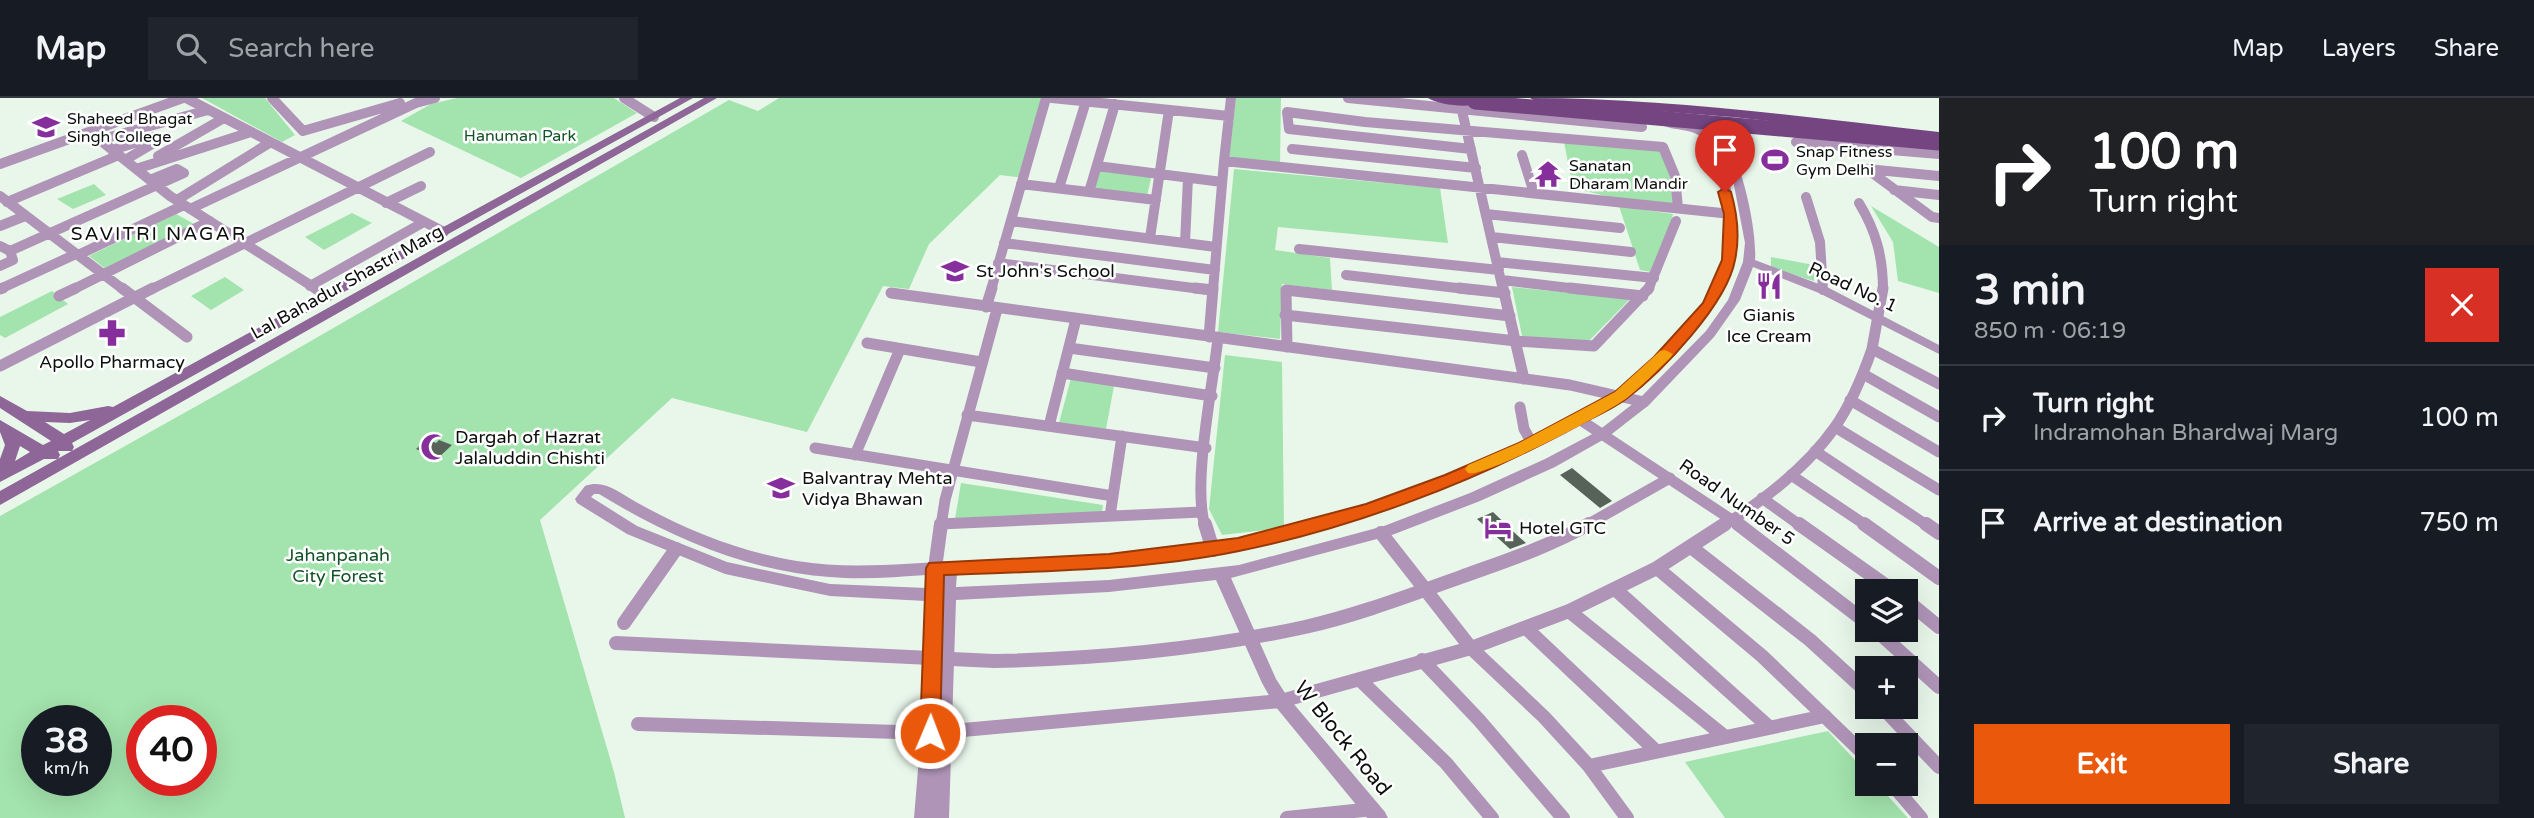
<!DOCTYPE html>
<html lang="en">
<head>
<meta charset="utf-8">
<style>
	body { margin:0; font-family:"Varela Round",sans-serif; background:#20242c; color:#f1f3f6; height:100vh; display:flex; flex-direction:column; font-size:26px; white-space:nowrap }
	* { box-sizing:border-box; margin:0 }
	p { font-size:23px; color:#9ea1a6 }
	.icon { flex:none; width:38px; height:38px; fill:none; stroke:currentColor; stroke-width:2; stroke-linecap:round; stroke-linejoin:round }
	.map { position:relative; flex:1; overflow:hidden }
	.panel { display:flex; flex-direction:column; background:#171b24; width:595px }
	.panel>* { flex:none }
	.top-card { background:#202124; color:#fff; overflow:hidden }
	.controls { position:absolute; left:1855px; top:481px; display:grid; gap:14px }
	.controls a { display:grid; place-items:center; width:63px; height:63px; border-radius:0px; background:#171b24; box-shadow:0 7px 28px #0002; font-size:35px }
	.speed { position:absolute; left:21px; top:607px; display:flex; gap:14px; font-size:35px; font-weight:700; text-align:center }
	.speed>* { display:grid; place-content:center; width:91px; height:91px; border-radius:50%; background:#171b24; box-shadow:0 7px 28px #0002; line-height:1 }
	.speed small { font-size:18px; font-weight:400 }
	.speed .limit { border:10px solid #d22; background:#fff; color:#111 }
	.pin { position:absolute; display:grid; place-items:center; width:60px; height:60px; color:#fff; margin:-72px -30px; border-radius:50% 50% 50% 0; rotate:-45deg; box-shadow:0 0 7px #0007 }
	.pin .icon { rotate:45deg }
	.me { position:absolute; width:77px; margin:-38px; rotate:1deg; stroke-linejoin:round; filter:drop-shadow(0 0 5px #0008) }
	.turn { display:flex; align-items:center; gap:24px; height:147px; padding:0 35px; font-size:32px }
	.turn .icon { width:91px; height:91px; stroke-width:2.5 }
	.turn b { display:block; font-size:49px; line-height:60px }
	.round { display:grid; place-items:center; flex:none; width:74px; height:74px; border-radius:0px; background:#20242c }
	.summary { display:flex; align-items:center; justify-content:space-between; height:119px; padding:0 35px }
	h1 { font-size:42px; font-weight:800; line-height:52px }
	.primary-button { display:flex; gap:14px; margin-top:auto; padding:14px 35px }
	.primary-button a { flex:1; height:80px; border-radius:0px; background:#ea580c; color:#fff; font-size:28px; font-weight:800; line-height:80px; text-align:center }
	.primary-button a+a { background:#20242c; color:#f1f3f6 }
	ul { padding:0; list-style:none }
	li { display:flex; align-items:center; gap:21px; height:105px; padding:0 35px; border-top:2px solid #363941 }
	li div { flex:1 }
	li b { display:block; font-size:26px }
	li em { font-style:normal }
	header { display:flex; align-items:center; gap:42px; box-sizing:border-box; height:98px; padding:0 35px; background:#171b24; border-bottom:2px solid #363941 }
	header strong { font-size:33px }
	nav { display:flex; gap:38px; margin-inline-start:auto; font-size:24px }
	.search { width:490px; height:63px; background:#20242c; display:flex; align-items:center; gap:18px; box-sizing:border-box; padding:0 24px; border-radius:0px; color:#9ea1a6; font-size:26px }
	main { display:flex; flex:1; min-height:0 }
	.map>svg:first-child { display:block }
	.green { fill:#a3e3ad; fill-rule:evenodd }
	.building { fill:#576358 }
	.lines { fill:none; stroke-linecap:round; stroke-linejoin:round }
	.minor-far2 { stroke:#af94b7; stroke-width:10 }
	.minor-far1 { stroke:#af94b7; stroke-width:11 }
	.minor { stroke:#af94b7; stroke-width:14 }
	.tertiary { fill:#af94b7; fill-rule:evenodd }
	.secondary { fill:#8e6698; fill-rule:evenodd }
	.primary { fill:#754582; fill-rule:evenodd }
	.primary-bridge { stroke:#754582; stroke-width:15 }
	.route { fill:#ea580c; stroke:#983908; stroke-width:2 }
	.slow { fill:#f59e0b }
	.labels { text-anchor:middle; stroke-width:5; stroke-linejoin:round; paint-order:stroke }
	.far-poi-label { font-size:16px; fill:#0b100c; stroke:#fff; text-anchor:start }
	.far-park-label { font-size:16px; fill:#135226; stroke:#fff }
	.poi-label { font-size:18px; fill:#0b100c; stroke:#fff; text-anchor:start }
	.street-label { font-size:18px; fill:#0b100c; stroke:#fff }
	.park-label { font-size:18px; fill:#135226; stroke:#fff }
	.neighbourhood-label { font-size:19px; letter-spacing:2px; fill:#0b100c; stroke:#fff }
	.near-street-label { font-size:21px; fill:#0b100c; stroke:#fff }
</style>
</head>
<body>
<header>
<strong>Map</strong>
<div class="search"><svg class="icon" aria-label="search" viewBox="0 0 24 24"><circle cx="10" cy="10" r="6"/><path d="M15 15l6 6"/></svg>Search here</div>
<nav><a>Map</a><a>Layers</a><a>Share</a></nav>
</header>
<main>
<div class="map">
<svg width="1939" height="720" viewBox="0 0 1939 720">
	<rect width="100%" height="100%" fill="#e9f7eb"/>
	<!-- green -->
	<path class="green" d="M202 0H265L295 37 282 44Z
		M457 0H614L637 15 521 80 401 23 431 6Z
		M779 0H1046L1023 80 1000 77 929 146 909 191 883 188 807 334 672 300 540 422 614 674 625 720H0V418L243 282 729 2 758 13ZM37 623H96V682H37ZM142 623H201V682H142Z
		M1236 0H1281L1280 66 1229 60Z
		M1564 44 1660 52 1672 84 1673 106 1614 100 1573 90Z
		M1099 70 1152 76 1147 98 1092 92Z
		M1234 71 1440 90 1448 145 1278 129 1275 152 1330 160 1332 192 1282 186 1280 241 1218 234Z
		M94 86 106 97 73 111 57 101Z
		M1619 108 1673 116 1664 146 1651 174 1640 172Z
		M1871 108 1939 149V195L1898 183 1893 144Z
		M352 115 372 125 324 152 305 139Z
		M176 116 203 131 112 176 89 158Z
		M1771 159 1814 167V183L1771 170Z
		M225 179 244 192 211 212 191 198Z
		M1512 189 1630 201 1587 245 1522 238Z
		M52 193 68 206 5 240 0 237V219Z
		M1225 257 1282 264 1284 430 1222 437 1209 411Z
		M1071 280 1114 288 1106 331 1059 325Z
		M961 385 1103 407 1102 414 955 421Z
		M1828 633 1867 675V686H1877L1908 720H1725L1685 664Z"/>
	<!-- building -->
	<path class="building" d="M427 341 436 345 439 342 452 347 438 360 416 351Z
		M1572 370 1612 403 1600 410 1560 377Z
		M1493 414 1518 438 1526 445 1510 451 1477 421Z"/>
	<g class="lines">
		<!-- minor-far2 -->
		<path class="minor-far2" d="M186 0 444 134
			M272 0 303 33 400 5
			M624 0 654 19
			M1052 0 1229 18
			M1231 0 1224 63 1731 116
			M1348 0 1642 29
			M1462 13 1503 192
			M90 34 170 98 318 192
			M99 42 208 12
			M1796 44 1939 56
			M1292 51 1476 70
			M1471 51 1289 31 1287 14 1365 24 1663 49 1675 78 1678 110
			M112 52 154 39 159 42 125 62
			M1522 57 1534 95
			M158 58 224 20
			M0 66 183 0
			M1097 68 1222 84
			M136 71 251 34
			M1939 78 1867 71 1932 119 1939 120
			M1021 86 1156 102
			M1059 90 1087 0
			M1894 92 1939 97
			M1089 94 1115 6
			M0 98 124 192
			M1806 99 1820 144 1823 192
			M177 102 271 44
			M7 104 119 57
			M386 105 421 88
			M1859 105C1876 133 1883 159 1883 192
			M190 111 416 5 435 0
			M1486 116 1620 130
			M1011 123 1216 149
			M0 128 25 118
			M1492 139 1631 154
			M1150 140 1169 12
			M1004 145 1215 172
			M1185 145 1188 80
			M0 148 10 153 13 162 0 168
			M1299 151 1499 172
			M10 153 184 75 177 71 150 82
			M78 157 184 107
			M1497 164 1654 180
			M998 165 1209 192
			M1346 177 1474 192
			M1502 182 1586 192
			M310 188 424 124
			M0 191 76 156
			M72 192 210 123
			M150 192 430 54
			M991 192 1046 0
			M1213 192 1224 63
			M1648 192 1676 123"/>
		<!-- minor-far1 -->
		<path class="minor-far1" d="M122 190 187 239
			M315 190 328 198
			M1195 190 1213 192
			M1459 190 1505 195
			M1503 190 1524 281
			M1570 190 1643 198
			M1883 190 1872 251 1939 286
			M0 191 3 190
			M891 195 1570 287 1644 304
			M59 198 76 190
			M986 209 992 190
			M1285 217 1516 243 1594 248 1649 190
			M1209 239 1213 190
			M867 245 981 264
			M1287 249 1286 192 1510 218
			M1069 250 1215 270
			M0 268 153 190
			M1062 275 1212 298
			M1863 276 1939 319
			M1850 302 1939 354
			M1520 309 1524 331 1532 345
			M967 317 1206 350
			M1579 321 1741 428
			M1049 328 1076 221
			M1835 329 1939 392
			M815 350 1113 398
			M1815 353 1928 428
			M855 357 900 251
			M1791 377 1867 428
			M1762 400 1801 428
			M1110 418 1122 338
			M940 426 1201 414
			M941 428 945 402 997 211
			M1205 428C1192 386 1213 287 1218 240
			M1585 428 1670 380
			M1723 428C1764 402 1807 369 1835 329 1851 306 1863 277 1872 251"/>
		<!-- minor -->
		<path class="minor" d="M1205 426 1213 452
			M1738 426 1867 525
			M1799 426 1895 494
			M1864 426 1939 480
			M1926 426 1939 435
			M1381 435 1471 550 1544 619 1589 668 1627 720
			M1691 449 1810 542 1867 594
			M935 470 941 426
			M1657 470 1762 558 1867 659
			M1615 491 1769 629
			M1906 502 1939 529
			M1569 513 1724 638
			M624 525 676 451
			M1526 530 1655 652
			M1876 532 1939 589
			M616 545 994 563C1097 561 1204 551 1305 529 1358 517 1410 497 1461 479 1505 463 1548 449 1589 426
			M1422 562 1479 622 1563 720
			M1360 582 1446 665 1492 720
			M1882 609 1939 669
			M638 626 930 635 1281 603 1471 550 1569 513 1657 470 1725 426
			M1589 668 1825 618
			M1892 686 1921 720
			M1287 720 1373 711"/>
		<!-- tertiary -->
		<path class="tertiary" d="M1705 18C1737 30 1758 131 1755 162L1827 189 1939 247V256L1819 195 1753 169 1740 202 1714 239 1649 307 1608 339 1555 369 1480 403 1392 437 1231 480 1276 581 1287 598 1385 714 1388 720H1367L1275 608 1262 585 1216 482 1109 494 956 502 949 720H914L921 635 926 503 830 498 725 476 627 436 577 405 575 401 585 388C605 381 619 395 636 404 686 432 740 454 797 463 851 472 905 465 960 463 1046 460 1132 460 1216 445 1303 430 1387 401 1468 367 1544 336 1617 304 1674 242 1691 223 1708 202 1717 178 1732 140 1724 96 1711 59 1709 53 1706 45 1702 40 1692 30 1673 33 1662 27L1667 24C1678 26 1693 27 1703 32 1723 42 1731 88 1734 109 1742 156 1726 194 1697 231 1636 310 1544 349 1454 385 1377 416 1297 443 1216 457 1130 472 1043 472 957 475L956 489 1109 482 1239 467 1384 428 1470 395 1545 361 1598 333 1639 301 1706 233 1728 202 1743 164 1745 145 1733 82 1710 29 1700 21ZM594 396H599C669 439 747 473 830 479 862 482 895 479 927 477V490L830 486 727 464 637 428 591 399Z"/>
		<!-- secondary -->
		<path class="secondary" d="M680 0H693L72 345 74 349 72 353H58L60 357 58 361H44L0 384V361L5 347 0 334V322L43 347 51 343 0 310V298L27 313 70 315 108 308 113 309ZM90 322 64 336 45 324 70 325ZM20 348 30 354 15 363Z
			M704 0H717L0 407V393Z"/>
		<!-- primary -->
		<path class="primary" d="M1428 0H1475L1482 4C1472 11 1438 7 1428 0Z
			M1530 0C1667 0 1803 19 1939 34V42L1733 19 1537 4Z"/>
		<!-- primary-bridge -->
		<path class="primary-bridge" d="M1475 4 1939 45"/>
	</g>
	<!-- route -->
	<path class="route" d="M1725 90 1731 94C1737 115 1740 139 1735 162 1727 206 1662 274 1626 301 1608 314 1585 323 1565 334 1467 387 1348 431 1239 453 1142 473 1042 473 944 477L940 635 937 641 930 643 923 641 920 635 926 470 929 465 1109 456 1238 440 1366 406 1445 377 1519 345 1615 294 1654 259 1703 205 1722 162 1724 116 1718 94Z"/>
	<!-- slow -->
	<path class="slow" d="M1665 252 1673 256 1670 260C1656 273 1642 288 1627 300 1609 314 1484 380 1468 375L1465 371 1468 367 1519 345 1615 294 1660 253Z"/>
	<!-- icons -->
	<defs>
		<symbol id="university-bare" viewBox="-9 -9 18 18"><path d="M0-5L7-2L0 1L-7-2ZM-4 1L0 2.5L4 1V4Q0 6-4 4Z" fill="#862e9b" stroke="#fff" stroke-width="2.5" paint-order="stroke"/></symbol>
		<symbol id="stadium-bare" viewBox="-9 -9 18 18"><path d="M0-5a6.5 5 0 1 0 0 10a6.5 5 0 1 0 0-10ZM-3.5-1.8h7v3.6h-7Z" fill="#862e9b" stroke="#fff" stroke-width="2.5" paint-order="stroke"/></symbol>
		<symbol id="temple-bare" viewBox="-9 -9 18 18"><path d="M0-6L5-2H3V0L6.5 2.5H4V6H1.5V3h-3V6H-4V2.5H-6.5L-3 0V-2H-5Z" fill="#862e9b" stroke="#fff" stroke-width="2.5" paint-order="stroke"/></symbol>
		<symbol id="school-bare" viewBox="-9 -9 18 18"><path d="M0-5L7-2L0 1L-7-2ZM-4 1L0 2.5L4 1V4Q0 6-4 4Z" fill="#862e9b" stroke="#fff" stroke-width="2.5" paint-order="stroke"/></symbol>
		<symbol id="restaurant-bare" viewBox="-9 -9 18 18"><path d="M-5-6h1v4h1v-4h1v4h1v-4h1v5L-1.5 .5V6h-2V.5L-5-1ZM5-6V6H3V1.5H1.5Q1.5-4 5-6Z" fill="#862e9b" stroke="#fff" stroke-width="2.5" paint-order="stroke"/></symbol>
		<symbol id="pharmacy-bare" viewBox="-9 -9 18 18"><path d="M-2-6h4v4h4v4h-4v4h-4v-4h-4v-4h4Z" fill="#862e9b" stroke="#fff" stroke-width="2.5" paint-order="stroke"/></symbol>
		<symbol id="mosque-bare" viewBox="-9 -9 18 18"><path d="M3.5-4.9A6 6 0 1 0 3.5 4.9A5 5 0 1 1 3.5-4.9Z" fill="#862e9b" stroke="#fff" stroke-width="2.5" paint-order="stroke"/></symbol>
		<symbol id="hotel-bare" viewBox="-9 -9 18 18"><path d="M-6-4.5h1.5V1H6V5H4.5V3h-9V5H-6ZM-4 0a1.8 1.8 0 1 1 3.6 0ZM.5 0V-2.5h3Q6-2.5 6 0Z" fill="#862e9b" stroke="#fff" stroke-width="2.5" paint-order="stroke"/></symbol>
	</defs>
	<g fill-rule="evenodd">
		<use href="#university-bare" x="27" y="10" width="38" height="38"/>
		<use href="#stadium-bare" x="1756" y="43" width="38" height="38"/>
		<use href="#temple-bare" x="1529" y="57" width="38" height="38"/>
		<use href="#school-bare" x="936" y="154" width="38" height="38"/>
		<use href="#restaurant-bare" x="1750" y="169" width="38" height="38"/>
		<use href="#pharmacy-bare" x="93" y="216" width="38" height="38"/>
		<use href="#mosque-bare" x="415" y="330" width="38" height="38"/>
		<use href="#school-bare" x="762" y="371" width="38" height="38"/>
		<use href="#hotel-bare" x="1479" y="411" width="38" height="38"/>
	</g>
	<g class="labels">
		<!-- far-poi labels -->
		<g class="far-poi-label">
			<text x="67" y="26">Shaheed Bhagat<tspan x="67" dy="18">Singh College</tspan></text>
			<text x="1796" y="59">Snap Fitness<tspan x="1796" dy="18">Gym Delhi</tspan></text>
			<text x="1569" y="73">Sanatan<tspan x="1569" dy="18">Dharam Mandir</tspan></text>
		</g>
		<!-- far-park labels -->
		<g class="far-park-label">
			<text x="520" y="43">Hanuman Park</text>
		</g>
		<!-- poi labels -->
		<g class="poi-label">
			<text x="976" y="179">St John's School</text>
			<text x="1769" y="223" text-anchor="middle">Gianis<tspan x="1769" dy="21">Ice Cream</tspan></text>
			<text x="112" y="270" text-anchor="middle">Apollo Pharmacy</text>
			<text x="455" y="345">Dargah of Hazrat<tspan x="455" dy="21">Jalaluddin Chishti</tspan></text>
			<text x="802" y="386">Balvantray Mehta<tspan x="802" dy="21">Vidya Bhawan</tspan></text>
			<text x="1519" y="436">Hotel GTC</text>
		</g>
		<!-- street labels -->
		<g class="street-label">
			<text transform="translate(347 184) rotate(-29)" y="6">Lal Bahadur Shastri Marg</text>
			<text transform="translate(1853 189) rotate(25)" y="6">Road No. 1</text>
			<text transform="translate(1737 404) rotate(35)" y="6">Road Number 5</text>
		</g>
		<!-- park labels -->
		<g class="park-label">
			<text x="338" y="463">Jahanpanah<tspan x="338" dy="21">City Forest</tspan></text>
		</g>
		<!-- neighbourhood labels -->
		<g class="neighbourhood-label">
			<text x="159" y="142">SAVITRI NAGAR</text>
		</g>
		<!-- near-street labels -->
		<g class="near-street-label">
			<text transform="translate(1343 640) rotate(51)" y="7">W Block Road</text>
		</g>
	</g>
</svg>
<div class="controls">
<a><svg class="icon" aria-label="layers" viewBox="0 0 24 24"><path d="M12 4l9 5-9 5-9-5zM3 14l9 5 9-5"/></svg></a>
<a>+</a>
<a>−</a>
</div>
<div class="speed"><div>38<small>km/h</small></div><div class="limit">40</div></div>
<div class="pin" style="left:1725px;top:94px;background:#d93025"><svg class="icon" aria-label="arrive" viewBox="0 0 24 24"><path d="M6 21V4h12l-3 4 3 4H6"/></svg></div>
<svg class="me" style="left:930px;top:635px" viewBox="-20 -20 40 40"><circle r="17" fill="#ea580c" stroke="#fff" stroke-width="3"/><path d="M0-11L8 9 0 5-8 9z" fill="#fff"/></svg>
</div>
<section class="panel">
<div class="top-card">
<div class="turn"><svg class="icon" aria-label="right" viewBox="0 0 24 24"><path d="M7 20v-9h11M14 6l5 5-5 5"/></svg><div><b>100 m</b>Turn right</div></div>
</div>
<div class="summary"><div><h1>3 min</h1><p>850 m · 06:19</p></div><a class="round" style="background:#d93025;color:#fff"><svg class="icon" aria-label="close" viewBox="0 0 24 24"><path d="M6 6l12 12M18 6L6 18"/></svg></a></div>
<ul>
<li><svg class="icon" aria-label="right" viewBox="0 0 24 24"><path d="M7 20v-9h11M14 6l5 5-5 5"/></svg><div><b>Turn right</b><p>Indramohan Bhardwaj Marg</p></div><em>100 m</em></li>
<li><svg class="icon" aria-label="arrive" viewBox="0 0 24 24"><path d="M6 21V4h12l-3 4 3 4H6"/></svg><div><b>Arrive at destination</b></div><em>750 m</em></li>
</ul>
<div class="primary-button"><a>Exit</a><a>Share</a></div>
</section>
</main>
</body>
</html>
